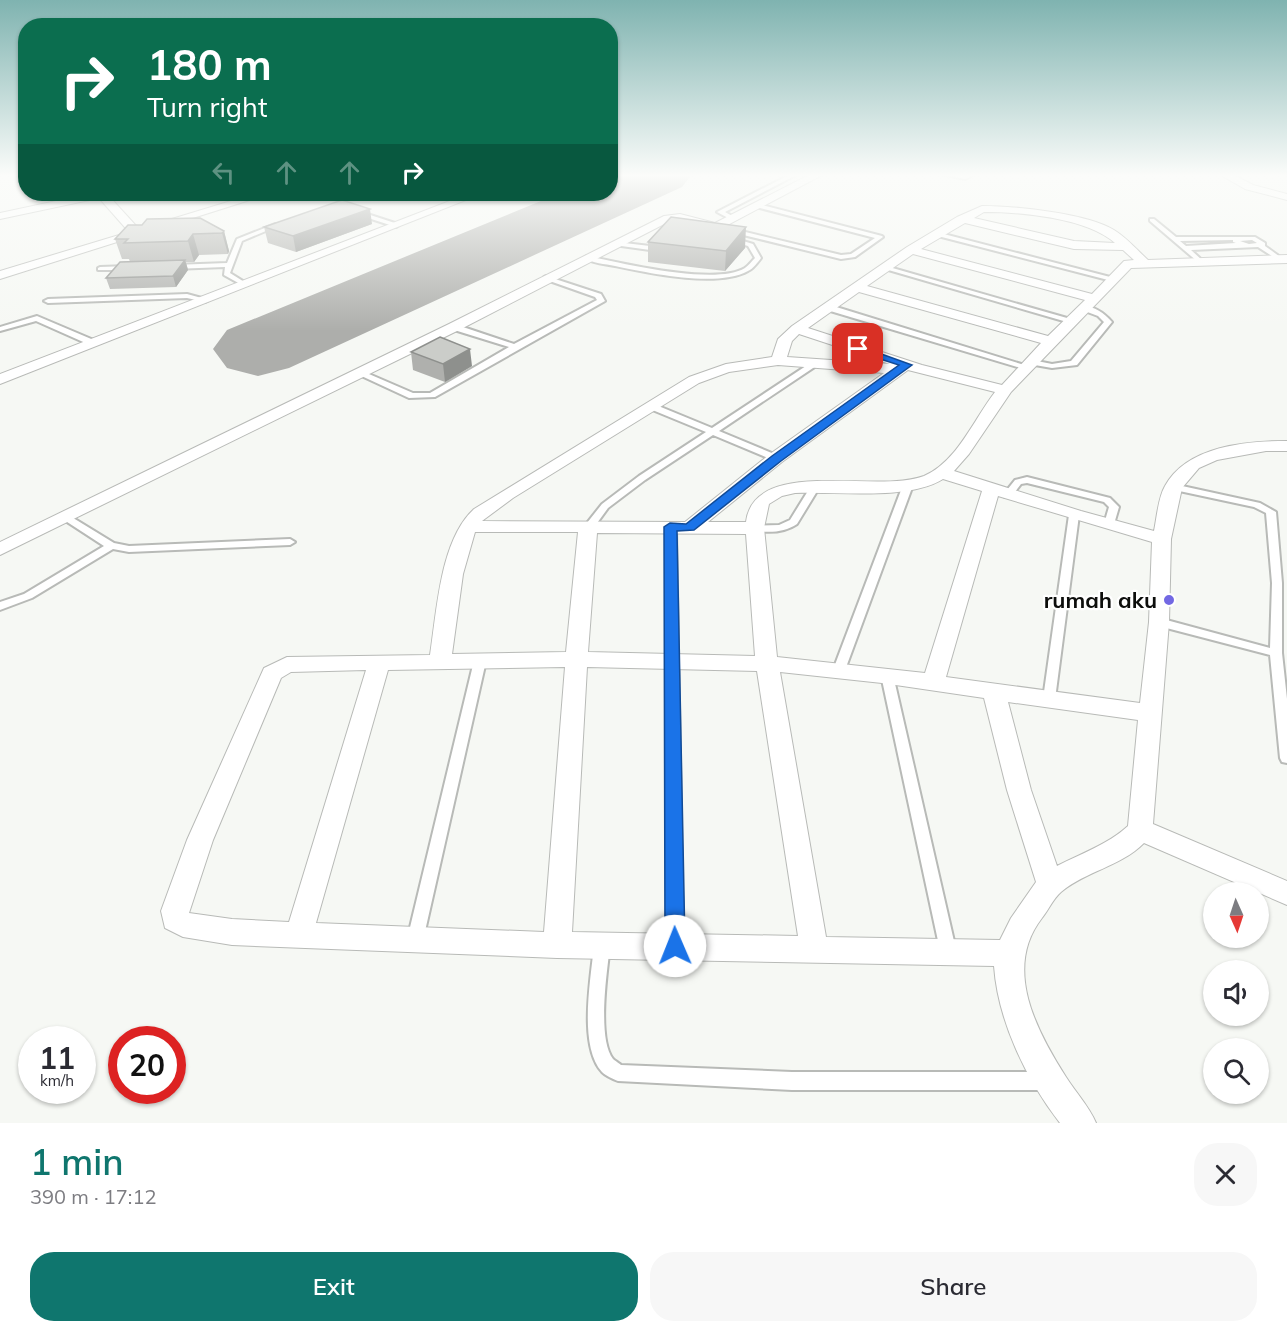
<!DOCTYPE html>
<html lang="en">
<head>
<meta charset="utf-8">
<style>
	body { margin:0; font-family:Mulish,sans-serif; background:#f7f7f7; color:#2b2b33; height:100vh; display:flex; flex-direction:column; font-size:22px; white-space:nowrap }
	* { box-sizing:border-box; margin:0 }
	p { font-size:20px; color:#7c7c81 }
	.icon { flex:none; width:33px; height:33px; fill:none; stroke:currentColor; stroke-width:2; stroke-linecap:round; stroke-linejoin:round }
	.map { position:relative; height:1123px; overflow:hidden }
	.panel { display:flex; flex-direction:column; background:#fff; flex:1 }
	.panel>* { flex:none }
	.banner { position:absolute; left:18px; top:18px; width:600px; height:183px; border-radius:24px; box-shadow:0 2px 4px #0004; background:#0b6e4f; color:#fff; overflow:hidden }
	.needle { width:39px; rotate:177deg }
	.fabs { position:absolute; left:1203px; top:882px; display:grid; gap:12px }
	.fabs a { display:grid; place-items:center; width:66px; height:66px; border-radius:50%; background:#fff; box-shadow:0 2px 4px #0004; font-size:30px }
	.speed { position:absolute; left:18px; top:1026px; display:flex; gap:12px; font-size:30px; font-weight:700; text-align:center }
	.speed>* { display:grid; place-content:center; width:78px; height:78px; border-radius:50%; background:#fff; box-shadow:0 2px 4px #0004; line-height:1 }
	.speed small { font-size:15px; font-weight:400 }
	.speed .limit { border:9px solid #d22; background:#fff; color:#111 }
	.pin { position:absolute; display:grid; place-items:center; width:51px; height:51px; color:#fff; margin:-26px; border-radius:12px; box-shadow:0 3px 9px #0006 }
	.me { position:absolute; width:66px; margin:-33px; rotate:359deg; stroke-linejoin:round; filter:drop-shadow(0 0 4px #0008) }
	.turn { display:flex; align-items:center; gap:21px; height:126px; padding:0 30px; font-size:27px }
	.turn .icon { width:78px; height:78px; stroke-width:2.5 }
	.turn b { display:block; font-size:42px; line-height:51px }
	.lanes { display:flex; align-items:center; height:57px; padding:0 30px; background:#0003; justify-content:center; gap:30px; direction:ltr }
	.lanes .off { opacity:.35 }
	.round { display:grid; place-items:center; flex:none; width:63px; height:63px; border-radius:24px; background:#f7f7f7 }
	.head { display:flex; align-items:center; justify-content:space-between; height:102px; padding:0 30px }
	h1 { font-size:36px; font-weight:600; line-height:45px; color:#0f766e }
	.button { display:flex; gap:12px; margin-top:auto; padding:12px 30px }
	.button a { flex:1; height:69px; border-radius:24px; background:#0f766e; color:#fff; font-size:24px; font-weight:600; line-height:69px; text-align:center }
	.button a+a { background:#f7f7f7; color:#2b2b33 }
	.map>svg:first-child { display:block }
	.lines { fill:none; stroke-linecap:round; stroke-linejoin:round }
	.runway { fill:#adaeab; fill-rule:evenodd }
	.lane-casing { stroke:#b8bab7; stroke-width:4 }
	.street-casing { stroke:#b8bab7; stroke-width:2 }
	.lane { fill:#fff; fill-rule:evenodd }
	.street { fill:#fff; fill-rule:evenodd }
	.wall { fill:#afb0ad }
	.shaded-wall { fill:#8e908d }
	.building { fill:#cbcdc9; stroke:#8e908d; stroke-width:1.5 }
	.route { fill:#1a73e8; stroke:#114b97; stroke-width:1.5 }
	.poi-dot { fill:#7268e3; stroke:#fff; stroke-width:2 }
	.labels { text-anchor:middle; stroke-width:4.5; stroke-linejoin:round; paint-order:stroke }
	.poi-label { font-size:22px; font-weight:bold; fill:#0d0e0c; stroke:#fff; text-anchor:end }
</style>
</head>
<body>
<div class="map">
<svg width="1287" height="1123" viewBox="0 0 1287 1123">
	<rect width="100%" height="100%" fill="#f6f8f4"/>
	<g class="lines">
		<!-- runway -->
		<path class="runway" d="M610 174H692L682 187 289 368 258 376 227 368 213 349 227 330 558 194H610Z"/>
		<defs>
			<path id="lane" d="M791 174H798L725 212 734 217V219H730L717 212Z
				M941 174H975L965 179Z
				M758 204 882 236 883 237 855 257 841 259 731 232V230L733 229 841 255 851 254 875 238 756 207V205Z
				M358 211 398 224 399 225 396 227 356 214 355 213Z
				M1150 219H1154L1176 237H1255L1265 243V246L1283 259 1278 260 1258 247 1191 250 1203 261 1198 262 1150 221ZM1233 240V242L1236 243 1186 246 1180 241ZM1252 240 1257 243 1249 244 1240 241Z
				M275 224 280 225 242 241 230 273 246 283V285H242L224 275 225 267 173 269 170 267 173 265 227 263 237 239Z
				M936 232 1114 278 1115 279 1112 281 934 235V233Z
				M733 238 753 244 761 258C758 262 753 269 748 271 717 288 649 273 615 266 605 264 592 263 584 258L587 256C621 263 716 286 745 268 748 266 752 261 755 258L748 246 731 241V239Z
				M616 242 650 246 653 248 650 250 614 245V243Z
				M100 267 128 266 131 268 128 270H98V268Z
				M885 267H889L1074 320 1067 322 885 269Z
				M546 276 601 294 605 301 435 397 409 398 355 373 356 371H362L413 393H430L509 347 451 329V325H457L514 344 597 300 595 297 544 279V277Z
				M187 294 209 300 205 302 187 298 48 303 44 301 48 299Z
				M827 306H833L1031 367 1027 369H1024L827 310Z
				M1082 306C1095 306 1104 313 1112 322L1077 365 1052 368 1029 364V360H1032L1052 364 1071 361 1104 322 1098 316 1082 310Z
				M37 316 96 341 97 343 93 345H90L36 321 0 331V327Z
				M812 362H818L819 364 719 431 779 456 781 458 779 460H773L713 435 645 480 608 508 592 530H584L583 528 602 504 639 476 706 432 650 409V405H656L712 428Z
				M1027 477 1110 498 1119 507 1114 524 1109 527 1104 524 1109 507 1104 502 1027 483 1021 484 1011 497H1005L1003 495 1015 480Z
				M908 482 913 485 845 670 843 673H835L833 670 903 485Z
				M1173 484 1260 503 1276 512 1282 583V653L1287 699V763L1282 762 1280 758 1270 655 1155 625 1153 622 1159 618 1270 648 1272 583 1266 513 1254 507 1170 489 1168 487Z
				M814 485 819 488 797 524C784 533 767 533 751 530L750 528 751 526 779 525 790 520 811 486Z
				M1074 512 1079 515 1055 699 1053 702H1045L1043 699 1069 515Z
				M65 513 114 543 129 546 290 539 295 542 290 545 129 552 113 549 32 598 0 610V602L24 594 104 546 61 518 60 516 61 514Z
				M671 524 676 527 683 946 680 951 675 953 670 951 667 946 666 527Z
				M480 657 484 658 486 661 423 940 420 945 415 947 410 945 407 940 474 661 476 658Z
				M887 671 891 672 893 675 956 950 953 955 948 957 943 955 940 950 881 675 883 672Z
				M602 939 607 941 610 946C607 971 597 1039 613 1059 614 1060 620 1064 621 1065L792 1072H1044L1050 1075 1053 1081 1050 1087 1044 1090H792L618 1081C613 1079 606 1076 602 1072 578 1046 591 978 594 946L597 941Z"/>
			<path id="street" d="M811 174H824L720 229 680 220 670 221 459 330 0 555V542L449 324 664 216 680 214 715 223Z
				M1219 174H1232L1253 185 1287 194V200L1245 189Z
				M89 194H107L139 229 254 194H269L0 279V271L129 232 99 198 0 219V213Z
				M468 194H481L0 384V374Z
				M982 206C1014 206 1087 213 1114 230 1127 238 1136 249 1148 260L1287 255V263L1131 268 1011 392 969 454 954 471 1081 511 1154 531C1157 517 1158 498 1165 486 1187 446 1246 441 1287 441V451H1266L1217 460 1199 468 1182 488 1171 539 1169 622 1153 824 1287 881V905L1144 843C1120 867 1086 871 1061 892 1053 899 1049 909 1042 918 1003 968 1036 1030 1066 1077 1076 1093 1089 1106 1096 1123H1060C1026 1079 998 1021 994 966L557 958 232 945 183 937 165 928 161 911 187 840 264 668 287 657 430 655C437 611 440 540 474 509L689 377 726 364 772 357 778 339 792 326 907 247 957 217ZM984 212C1021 212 1087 218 1115 243L1074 241 974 218ZM965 223 1074 249 1123 250 1134 260 1124 261 1092 294 921 249ZM913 254 1085 300 1048 336 867 286ZM859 292 1041 343 1002 385 922 365 808 328ZM799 334 890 364 787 357 792 341ZM778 365 884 373 770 454 685 522 482 521 513 498 699 383 729 372ZM908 370 995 392C974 419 957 462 924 476 877 494 754 456 746 522H708L782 462ZM943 479 982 491 925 673 777 657 764 528 769 504 782 496 795 493C837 491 908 501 943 479ZM998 496 1152 542 1149 622 1140 703 946 677ZM475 532H578L566 652 452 654 463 574ZM597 533 746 534 755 656 588 652ZM565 667 544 932 316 923 388 670ZM587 667 757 671 798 936 572 932ZM366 670 289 922 232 919 189 913 213 840 281 678 291 672ZM780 672 882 683 984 698 1007 790 1036 882 1011 918 1000 940 826 937ZM1008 702 1138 720 1128 826C1107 845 1082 853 1057 866L1031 790Z"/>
		</defs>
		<!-- lane casing -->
		<use href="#lane" class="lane-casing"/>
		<!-- street casing -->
		<use href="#street" class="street-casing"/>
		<!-- lane -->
		<use href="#lane" class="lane"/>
		<!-- street -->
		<use href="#street" class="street"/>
	</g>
	<!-- wall -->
	<path class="wall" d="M372 224 296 252 268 243 264 227Z
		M224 231 229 251 228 254 199 255 194 262H186L188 270 176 287 110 289 106 278 130 262 129 259H122L115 239Z
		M648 242 745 248 725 271 648 262Z
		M411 352 472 366 445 382 413 370Z"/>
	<!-- shaded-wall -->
	<path class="shaded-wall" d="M370 209 372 224 296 252 293 236Z
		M746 227 745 248 725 271 726 251Z
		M224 231 229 251 228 254 222 233Z
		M193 234 199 255 194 262 188 241Z
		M185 260 188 270 176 287 173 276Z
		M470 349 472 366 445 382 443 364Z"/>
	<!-- building -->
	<path class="building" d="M342 200 370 209 293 236 264 227Z
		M671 217 746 227 726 251 648 242Z
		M200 218 224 231 222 233 193 234 188 241 124 243 128 239H115L128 225H142L147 219Z
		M185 260 173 276 106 278 120 262Z
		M440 337 470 349 443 364 411 352Z"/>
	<!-- sky -->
	<linearGradient id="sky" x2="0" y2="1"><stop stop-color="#7fb3b0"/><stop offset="0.53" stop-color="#fbfcfa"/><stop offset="1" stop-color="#fbfcfa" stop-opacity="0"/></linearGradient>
	<rect width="1287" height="331" fill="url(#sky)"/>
	<!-- route -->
	<path class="route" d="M855 347H862L912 365 781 461 694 530 677 531 685 946 682 953 675 956 668 953 665 946 664 527 670 523 686 524 772 456 899 365 855 351Z"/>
	<!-- markers -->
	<circle class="poi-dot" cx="1169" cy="600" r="6"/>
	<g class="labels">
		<!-- poi labels -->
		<g class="poi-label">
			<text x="1157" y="608">rumah aku</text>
		</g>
	</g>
</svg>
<div class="fabs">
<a><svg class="needle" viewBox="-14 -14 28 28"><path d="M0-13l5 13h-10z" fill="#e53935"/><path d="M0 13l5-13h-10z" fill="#7c7c81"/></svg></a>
<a><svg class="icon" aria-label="sound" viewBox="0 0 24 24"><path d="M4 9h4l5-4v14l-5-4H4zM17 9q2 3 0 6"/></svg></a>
<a><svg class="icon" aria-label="search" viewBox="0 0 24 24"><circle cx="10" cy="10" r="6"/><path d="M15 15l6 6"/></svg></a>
</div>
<div class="speed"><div>11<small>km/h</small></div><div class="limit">20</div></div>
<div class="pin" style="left:858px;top:349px;background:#d93025"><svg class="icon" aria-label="arrive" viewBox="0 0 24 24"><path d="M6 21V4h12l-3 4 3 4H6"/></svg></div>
<svg class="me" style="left:675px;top:946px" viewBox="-20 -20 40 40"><circle r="19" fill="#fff"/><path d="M0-13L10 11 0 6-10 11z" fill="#1a73e8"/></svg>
<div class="banner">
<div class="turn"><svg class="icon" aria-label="right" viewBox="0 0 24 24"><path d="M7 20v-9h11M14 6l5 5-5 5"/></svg><div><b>180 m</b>Turn right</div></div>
<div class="lanes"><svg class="icon off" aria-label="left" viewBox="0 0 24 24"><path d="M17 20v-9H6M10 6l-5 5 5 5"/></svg><svg class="icon off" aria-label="ahead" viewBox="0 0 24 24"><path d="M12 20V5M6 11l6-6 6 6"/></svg><svg class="icon off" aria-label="ahead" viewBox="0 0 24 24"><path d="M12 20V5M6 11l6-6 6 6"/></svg><svg class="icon" aria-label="right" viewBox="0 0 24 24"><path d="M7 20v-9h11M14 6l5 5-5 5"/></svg></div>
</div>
</div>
<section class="panel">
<div class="head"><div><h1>1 min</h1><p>390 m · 17:12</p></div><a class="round"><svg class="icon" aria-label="close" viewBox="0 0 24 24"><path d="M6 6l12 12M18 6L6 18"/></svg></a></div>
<div class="button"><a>Exit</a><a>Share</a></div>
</section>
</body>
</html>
